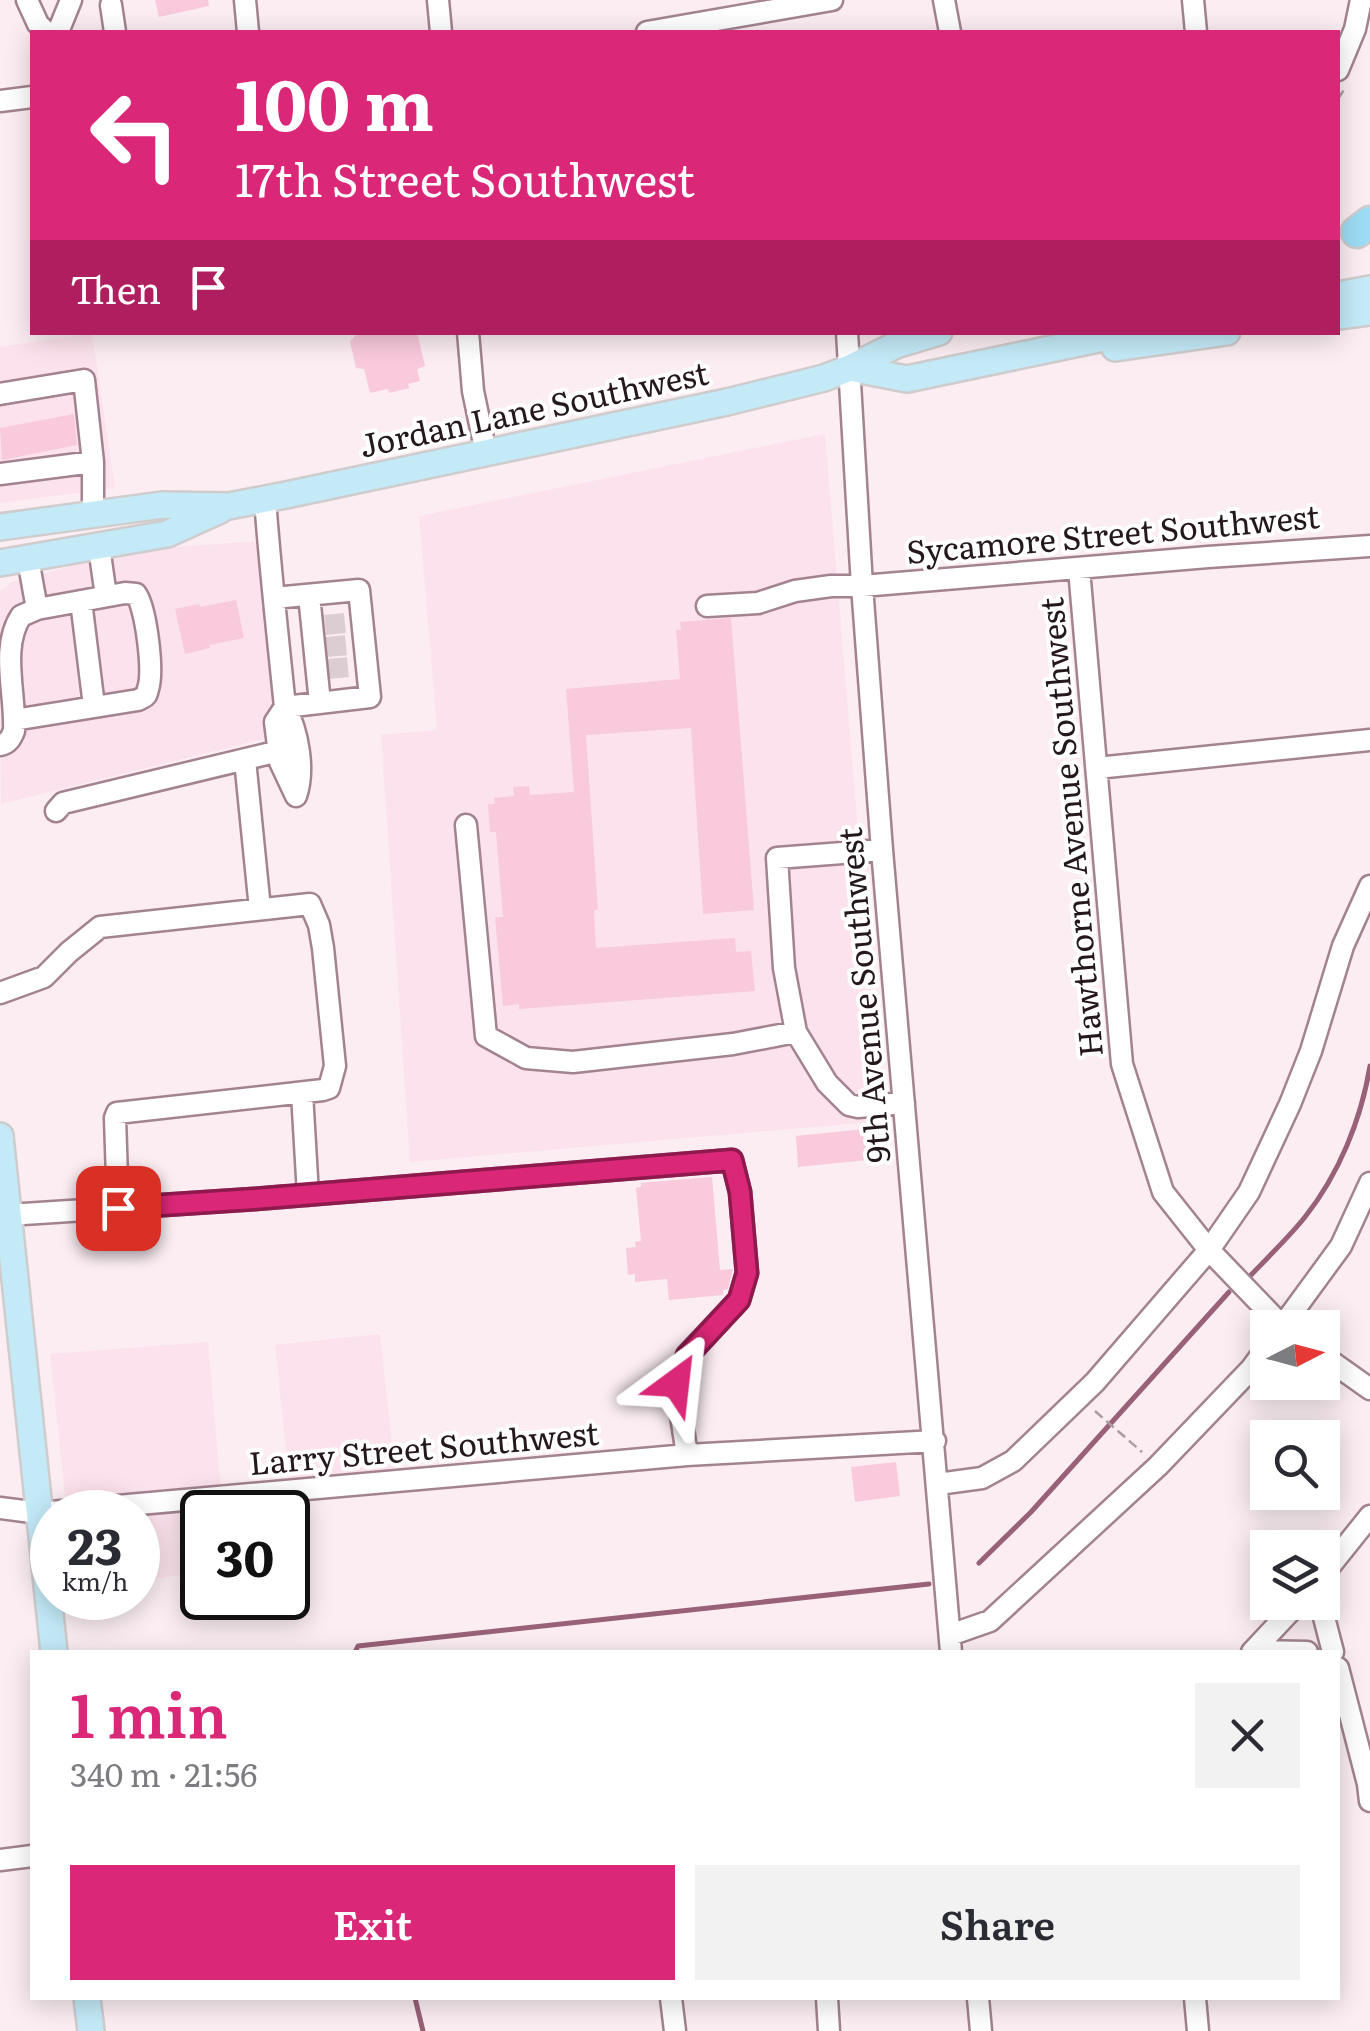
<!DOCTYPE html>
<html lang="en">
<head>
<meta charset="utf-8">
<style>
	body { margin:0; font-family:Literata,serif; background:#f2f2f3; color:#2b2b33; height:100vh; display:flex; flex-direction:column; font-size:38px; white-space:nowrap }
	* { box-sizing:border-box; margin:0 }
	p { font-size:32px; color:#7c7c81 }
	.icon { flex:none; width:55px; height:55px; fill:none; stroke:currentColor; stroke-width:2; stroke-linecap:round; stroke-linejoin:round }
	.map { position:relative; flex:1; overflow:hidden }
	.drawer { position:absolute; left:30px; top:1650px; width:1310px; height:350px; display:flex; flex-direction:column; background:#fff; border-radius:0px; box-shadow:0 5px 25px #0003 }
	.drawer>* { flex:none }
	.top-card { position:absolute; left:30px; top:30px; width:1310px; height:305px; border-radius:0px; box-shadow:0 5px 25px #0003; background:#db2777; color:#fff; overflow:hidden }
	.needle { width:65px; rotate:84deg }
	.tools { position:absolute; left:1250px; top:1310px; display:grid; gap:20px }
	.tools a { display:grid; place-items:center; width:90px; height:90px; border-radius:0px; background:#fff; box-shadow:0 5px 25px #0003; font-size:50px }
	.speed { position:absolute; left:30px; top:1490px; display:flex; gap:20px; font-size:50px; font-weight:700; text-align:center }
	.speed>* { display:grid; place-content:center; width:130px; height:130px; border-radius:50%; background:#fff; box-shadow:0 5px 25px #0003; line-height:1 }
	.speed small { font-size:25px; font-weight:400 }
	.speed .limit { border:5px solid #111; border-radius:15px; background:#fff; color:#111 }
	.pin { position:absolute; display:grid; place-items:center; width:85px; height:85px; color:#fff; margin:-42px; border-radius:20px; box-shadow:0 5px 15px #0006 }
	.me { position:absolute; width:110px; margin:-55px; rotate:30deg; stroke-linejoin:round; filter:drop-shadow(0 0 8px #0008) }
	.turn { display:flex; align-items:center; gap:35px; height:210px; padding:0 40px; font-size:45px }
	.turn .icon { width:130px; height:130px; stroke-width:2.5 }
	.turn b { display:block; font-size:70px; line-height:85px }
	.then { display:flex; align-items:center; height:95px; padding:0 40px; background:#0003; gap:20px; font-size:38px }
	.round { display:grid; place-items:center; flex:none; width:105px; height:105px; border-radius:0px; background:#f2f2f3 }
	.head { display:flex; align-items:center; justify-content:space-between; height:170px; padding:0 40px }
	h1 { font-size:60px; font-weight:600; line-height:75px; color:#db2777 }
	.action { display:flex; gap:20px; margin-top:auto; padding:20px 40px }
	.action a { flex:1; height:115px; border-radius:0px; background:#db2777; color:#fff; font-size:40px; font-weight:600; line-height:115px; text-align:center }
	.action a+a { background:#f2f2f3; color:#2b2b33 }
	.map>svg:first-child { display:block }
	.built { fill:#fce2ec }
	.lines { fill:none; stroke-linecap:round; stroke-linejoin:round }
	.stream { stroke:#986178; stroke-width:5 }
	.building { fill:#f9c9dc }
	.minor-tunnel { stroke:#dbcdd2; stroke-width:20; stroke-dasharray:20 10; stroke-linecap:butt }
	.minor-casing { stroke:#a2838f; stroke-width:25 }
	.major-casing { stroke:#cfcccd; stroke-width:30 }
	.highway-casing { stroke:#cfcccd; stroke-width:35 }
	.path { stroke:#aa9da2; stroke-width:2.5; stroke-dasharray:10 5; stroke-linecap:butt }
	.minor { stroke:#fff; stroke-width:20 }
	.major { stroke:#c4eaf8; stroke-width:25 }
	.highway { stroke:#9ddcf4; stroke-width:30 }
	.route-casing { stroke:#8e194d; stroke-width:25 }
	.route { stroke:#db2777; stroke-width:18 }
	.labels { text-anchor:middle; stroke-width:8; stroke-linejoin:round; paint-order:stroke }
	.street-label { font-size:32px; fill:#24181d; stroke:#fff }
</style>
</head>
<body>
<div class="map">
<svg width="1370" height="2031" viewBox="0 0 1370 2031">
	<rect width="100%" height="100%" fill="#fbedf2"/>
	<!-- built -->
	<path class="built" d="M92 333 115 488 0 503V347Z
		M825 434 882 1121 410 1162 381 735 437 730 419 516Z
		M275 540 299 730 1 804 0 592 11 582 134 550Z
		M380 1334 395 1471 289 1480 275 1345Z
		M208 1342 221 1490 65 1497 50 1354Z
		M182 1512 189 1574 138 1581V1517Z"/>
	<g class="lines">
		<!-- stream -->
		<path class="stream" d="M1251 1275C1269 1256 1289 1237 1305 1217 1339 1174 1361 1120 1370 1066
			M979 1563 1031 1512 1229 1292
			M355 1652 358 1646 929 1584
			M415 1998 423 2031"/>
	</g>
	<!-- building -->
	<path class="building" d="M155 0H208L209 6 159 17Z
		M359 332H417L425 366 417 369 420 381 408 384 409 388 389 393 388 389 370 393 364 369 356 368 350 341Z
		M74 414 77 445 2 460 0 428Z
		M236 600 244 638 209 645 210 648 185 654 175 609 199 604 200 607Z
		M731 618 754 910 703 914 691 728 586 735 598 910H594L596 948 735 938 736 952 751 951 755 991 519 1009V1004L503 1006 495 917H503L496 832H490L488 804H495L494 798 514 796 513 787 529 786 530 795 574 792 566 689 680 679 676 630H681L680 622Z
		M864 1129 867 1160 798 1167 796 1136Z
		M712 1177 720 1270 733 1269 728 1289 723 1290V1295L669 1300 667 1279 635 1282V1274L628 1275 626 1248 636 1247 635 1242 641 1241 636 1188 641 1187V1183Z
		M896 1462 900 1496 855 1502 851 1467Z"/>
	<g class="lines">
		<!-- minor-tunnel -->
		<path class="minor-tunnel" d="M325 625 345 623
			M326 647 348 645
			M328 669 349 667"/>
		<defs>
			<path id="minor" d="M27 0 38 24 46 32
				M245 0 248 32
				M438 0 441 32
				M944 0 950 32
				M1193 0 1196 32
				M111 5 115 32
				M58 32 71 0
				M647 32 832 0
				M1338 70 1355 29 1361 0
				M0 101 32 97
				M468 332 473 391 486 453
				M847 332 862 586 882 850 951 1652
				M0 394 84 380 93 462V514
				M0 474 93 462
				M265 499C270 568 278 638 285 707 298 731 305 770 296 796L280 762 275 722 285 707 370 697 359 590 274 598
				M99 547 106 596
				M28 559 37 609
				M1079 569 1122 1064 1163 1192 1209 1250 1284 1328
				M309 595 320 703
				M81 601 94 706
				M707 606 758 603 795 591 831 586H862L1208 557 1370 546
				M0 745C8 744 11 738 14 731 16 694 0 648 21 616L37 609 125 593 136 594C146 608 154 671 148 689 146 698 145 696 138 700L14 720
				M245 760 260 909
				M1097 768 1370 740
				M56 811 63 803 279 751
				M466 825 486 1036 526 1058 573 1062 733 1044 796 1032
				M882 850 777 858 784 968 796 1032 827 1083 849 1105 858 1107 904 1103
				M0 993 44 977 69 952 100 927 310 904 319 925 323 948 335 1066 329 1088 323 1090 117 1113 115 1118 118 1208
				M302 1093 308 1195
				M8 1215 255 1199 732 1160 740 1192 747 1273 739 1300 687 1355 676 1383 687 1455
				M1281 1328 1341 1246 1370 1183
				M1322 1355 1370 1389
				M938 1484 982 1478 1013 1461 1095 1382 1209 1250 1249 1192 1290 1104 1311 1051 1343 946 1370 886
				M0 1508 39 1513 687 1455 935 1441
				M1322 1576 1370 1516
				M1320 1602 1333 1652
				M950 1635 990 1621 1158 1466 1251 1369 1268 1346
				M1253 1651 1307 1652
				M1252 1652 1299 1602
				M1338 1668 1368 1784 1370 1801
				M0 1860 32 1856
				M671 1998 675 2031
				M827 1998 829 2031
				M978 1998 981 2031
				M1195 1998 1198 2031"/>
			<path id="major" d="M1338 295 1370 289
				M1338 316 1370 312
				M1115 348 1227 332
				M850 368 907 379 1132 332
				M0 527 162 505 229 506 286 495 727 402 824 378 850 368 896 345 939 332
				M0 563 167 534 220 510
				M0 1136 54 1652
				M87 1998 91 2031"/>
			<path id="highway" d="M1357 232 1370 222"/>
		</defs>
		<!-- minor casing -->
		<use href="#minor" class="minor-casing"/>
		<!-- major casing -->
		<use href="#major" class="major-casing"/>
		<!-- highway casing -->
		<use href="#highway" class="highway-casing"/>
		<!-- path -->
		<path class="path" d="M1338 99 1345 88
			M1095 1411 1142 1452"/>
		<!-- minor -->
		<use href="#minor" class="minor"/>
		<!-- major -->
		<use href="#major" class="major"/>
		<!-- highway -->
		<use href="#highway" class="highway"/>
	</g>
	<g class="lines">
		<defs>
			<path id="route" d="M118 1208 254 1199 732 1160 740 1192 747 1273 739 1300 687 1356 676 1383"/>
		</defs>
		<!-- route casing -->
		<use href="#route" class="route-casing"/>
		<!-- route -->
		<use href="#route" class="route"/>
	</g>
	<g class="labels">
		<!-- street labels -->
		<g class="street-label">
			<text transform="translate(534 410) rotate(-12)" y="11">Jordan Lane Southwest</text>
			<text transform="translate(1113 535) rotate(-5)" y="11">Sycamore Street Southwest</text>
			<text transform="translate(1072 827) rotate(-95)" y="11">Hawthorne Avenue Southwest</text>
			<text transform="translate(865 995) rotate(-95)" y="11">9th Avenue Southwest</text>
			<text transform="translate(424 1449) rotate(-5)" y="11">Larry Street Southwest</text>
		</g>
	</g>
</svg>
<div class="tools">
<a><svg class="needle" viewBox="-14 -14 28 28"><path d="M0-13l5 13h-10z" fill="#e53935"/><path d="M0 13l5-13h-10z" fill="#7c7c81"/></svg></a>
<a><svg class="icon" aria-label="search" viewBox="0 0 24 24"><circle cx="10" cy="10" r="6"/><path d="M15 15l6 6"/></svg></a>
<a><svg class="icon" aria-label="layers" viewBox="0 0 24 24"><path d="M12 4l9 5-9 5-9-5zM3 14l9 5 9-5"/></svg></a>
</div>
<div class="speed"><div>23<small>km/h</small></div><div class="limit">30</div></div>
<div class="pin" style="left:118px;top:1208px;background:#d93025"><svg class="icon" aria-label="arrive" viewBox="0 0 24 24"><path d="M6 21V4h12l-3 4 3 4H6"/></svg></div>
<svg class="me" style="left:676px;top:1383px" viewBox="-20 -20 40 40"><path d="M0-17L14 15 0 8-14 15z" fill="#db2777" stroke="#fff" stroke-width="4"/></svg>
<div class="top-card">
<div class="turn"><svg class="icon" aria-label="left" viewBox="0 0 24 24"><path d="M17 20v-9H6M10 6l-5 5 5 5"/></svg><div><b>100 m</b>17th Street Southwest</div></div>
<div class="then">Then<svg class="icon" aria-label="arrive" viewBox="0 0 24 24"><path d="M6 21V4h12l-3 4 3 4H6"/></svg></div>
</div>
<section class="drawer">
<div class="head"><div><h1>1 min</h1><p>340 m · 21:56</p></div><a class="round"><svg class="icon" aria-label="close" viewBox="0 0 24 24"><path d="M6 6l12 12M18 6L6 18"/></svg></a></div>
<div class="action"><a>Exit</a><a>Share</a></div>
</section>
</div>
</body>
</html>
